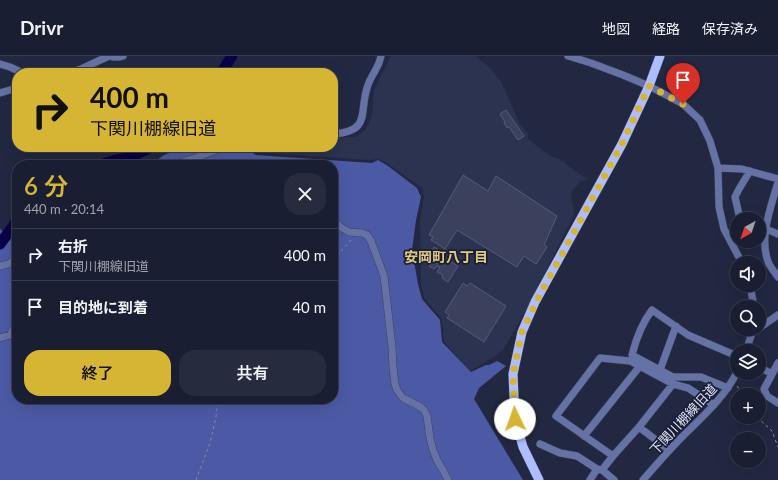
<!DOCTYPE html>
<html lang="ja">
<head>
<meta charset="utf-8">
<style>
	body { margin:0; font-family:Lato,"Noto Sans JP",sans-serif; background:#272b3e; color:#f1f3f6; height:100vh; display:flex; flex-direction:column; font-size:15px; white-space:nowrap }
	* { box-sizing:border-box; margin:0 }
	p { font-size:13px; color:#9fa2ac }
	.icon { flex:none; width:22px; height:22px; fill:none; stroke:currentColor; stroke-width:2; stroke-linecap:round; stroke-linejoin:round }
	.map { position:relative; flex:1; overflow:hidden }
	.details { position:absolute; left:12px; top:104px; width:326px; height:244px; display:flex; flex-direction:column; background:#1a1e32; border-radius:16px; box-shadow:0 4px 16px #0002,0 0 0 1px #383c4d }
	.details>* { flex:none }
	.guide { position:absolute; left:12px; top:12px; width:326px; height:84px; border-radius:16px; box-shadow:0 4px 16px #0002,0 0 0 1px #383c4d; background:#d6b534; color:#111; overflow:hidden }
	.needle { width:26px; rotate:220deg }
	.tools { position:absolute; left:730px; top:156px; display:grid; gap:8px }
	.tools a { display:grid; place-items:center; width:36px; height:36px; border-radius:50%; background:#1a1e32; box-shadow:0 4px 16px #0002,0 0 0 1px #383c4d; font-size:20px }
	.pin { position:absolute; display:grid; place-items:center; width:34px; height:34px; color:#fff; margin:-41px -17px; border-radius:50% 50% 50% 0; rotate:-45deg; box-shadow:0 0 4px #0007 }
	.pin .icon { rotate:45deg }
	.me { position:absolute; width:44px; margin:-22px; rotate:357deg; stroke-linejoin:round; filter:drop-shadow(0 0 3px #0008) }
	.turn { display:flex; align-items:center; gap:14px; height:84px; padding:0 12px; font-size:18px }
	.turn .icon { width:52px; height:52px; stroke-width:2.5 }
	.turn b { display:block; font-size:28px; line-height:34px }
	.round { display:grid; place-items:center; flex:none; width:42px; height:42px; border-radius:16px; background:#272b3e }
	.head { display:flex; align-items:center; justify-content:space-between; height:68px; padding:0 12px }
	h1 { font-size:24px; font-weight:600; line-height:30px; color:#d6b534 }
	.action { display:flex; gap:8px; margin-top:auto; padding:8px 12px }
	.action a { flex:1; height:46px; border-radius:16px; background:#d6b534; color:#111; font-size:16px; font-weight:600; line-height:46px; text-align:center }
	.action a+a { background:#272b3e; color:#f1f3f6 }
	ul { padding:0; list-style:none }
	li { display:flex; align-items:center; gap:12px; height:52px; padding:0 12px; border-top:1px solid #383c4d }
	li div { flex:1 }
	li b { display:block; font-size:15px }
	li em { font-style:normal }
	header { display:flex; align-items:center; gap:24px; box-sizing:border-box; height:56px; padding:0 20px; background:#1a1e32; border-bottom:1px solid #383c4d }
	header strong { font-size:19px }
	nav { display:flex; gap:22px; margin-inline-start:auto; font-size:14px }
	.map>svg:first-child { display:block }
	.built { fill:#2c3351 }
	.forest { fill:#4c5aa6 }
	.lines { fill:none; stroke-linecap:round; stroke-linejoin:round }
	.river { stroke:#0b0049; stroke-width:11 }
	.building { fill:#3b415d; stroke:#545b78 }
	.minor-casing { stroke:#3e435b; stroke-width:8 }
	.major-casing { stroke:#3e435b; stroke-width:10 }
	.path { stroke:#868ba0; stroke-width:1; stroke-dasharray:3 3; stroke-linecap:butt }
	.minor { stroke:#6672a6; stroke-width:7 }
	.major { stroke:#adbdfe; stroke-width:9 }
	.route { stroke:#d6b534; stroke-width:7; stroke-dasharray:0 12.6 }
	.labels { text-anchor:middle; stroke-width:3.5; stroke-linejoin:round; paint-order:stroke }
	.street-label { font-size:13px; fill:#e2e7f8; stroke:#1a1f37 }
	.neighbourhood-label { font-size:14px; font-weight:bold; fill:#e0c97d; stroke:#1a1f37 }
</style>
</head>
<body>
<header>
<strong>Drivr</strong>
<nav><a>地図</a><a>経路</a><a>保存済み</a></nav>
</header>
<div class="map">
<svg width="778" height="424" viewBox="0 0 778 424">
	<rect width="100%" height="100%" fill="#232842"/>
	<!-- built -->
	<path class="built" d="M391 0H475L488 10 501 25 519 67 529 79 527 82 538 91 551 100 563 105 573 114 589 124 580 125 571 137 574 159 563 180 535 238 503 294 497 299 470 315 444 286 442 263 424 242 421 229 420 165 424 141 422 132 387 107 378 103 369 104 253 96V91H333V82L357 81 366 73 372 60 374 34Z"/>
	<!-- forest -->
	<path class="forest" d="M186 91H248L247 94 256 99 372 107 378 104 388 110 417 132 421 141 416 164 412 194 418 228 422 243 440 264 442 286 471 316 486 309H489L497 305 506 310 479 332 474 343 523 424H0V172L1 174 11 181 17 171V343H333V109H150L164 99Z"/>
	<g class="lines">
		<!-- river -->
		<path class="river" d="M221 17 232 0
			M101 109C110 105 118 104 127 102 136 99 143 95 151 91
			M0 188 17 165"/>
	</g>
	<!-- building -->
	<path class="building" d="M506 54 524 80 518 84 509 71 507 72 504 67 505 66 500 58Z
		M463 119 488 135 496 120 557 160 544 189 547 191 536 208 524 200 517 211 457 174 445 193 431 184 433 181 429 179Z
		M434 191 445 198 443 201 458 210 448 226 442 222 443 219 437 216 440 211 437 210 434 213 429 210 432 203 428 201Z
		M463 227 467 230 470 227 506 250 484 286 447 262 449 259 445 256Z"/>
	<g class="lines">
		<defs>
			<path id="minor" d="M113 0V1H119L123 0
				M568 0 591 7 623 19 649 30 683 48 700 64 710 85 718 112 719 151 724 173 742 207
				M0 8 10 11 23 17
				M69 17 81 13 109 0
				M0 37 17 32
				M333 78C371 75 359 58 367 32 369 25 372 20 375 15 378 10 380 5 381 0
				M172 109 195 102 219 93 231 91
				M718 112 742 113 778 123
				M778 126C771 151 758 183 769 208 772 213 775 217 778 221
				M740 163 735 141 739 133 750 115
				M333 164 342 172 349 176 362 177 367 179 371 185 384 220 392 291 393 312 395 328 397 334 403 342 419 350 424 354 427 360 430 382 433 394 437 404 444 416 448 424
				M759 170 778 178
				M0 210 8 208 17 203
				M750 229 754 251
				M759 272 778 259
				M0 282 10 279 17 266
				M746 295 752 277 753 273
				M778 307 764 333 767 340 778 347
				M759 311 772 318
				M660 314 676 270
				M728 332 701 321H673L632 299C636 283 642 267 652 254L688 279 737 300
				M639 371 673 328
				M584 380 640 310
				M540 388 560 397 577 400 597 413 602 414
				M669 394 639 371 613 400 556 360 600 302 630 305 673 328 688 332 714 349
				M613 400 602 414 614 424
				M590 424 597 413
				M643 424C656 409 669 394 683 380 702 361 725 341 737 316"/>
			<path id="major" d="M539 424 523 391 515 363 513 318 522 276 535 246 622 88 649 30 660 0"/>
		</defs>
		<!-- minor casing -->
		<use href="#minor" class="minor-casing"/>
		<!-- major casing -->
		<use href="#major" class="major-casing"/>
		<!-- path -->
		<path class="path" d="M333 204 351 184
			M737 330 744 339
			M757 361 772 375 778 391
			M196 424 210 387 216 361 218 343"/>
		<!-- minor -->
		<use href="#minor" class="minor"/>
		<!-- major -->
		<use href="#major" class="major"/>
	</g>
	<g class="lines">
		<!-- route -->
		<path class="route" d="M515 363 513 318 522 276 536 246 622 88 649 30 683 48"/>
	</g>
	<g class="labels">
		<!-- street labels -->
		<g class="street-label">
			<text transform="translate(683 363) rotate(-47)" y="5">下関川棚線旧道</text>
		</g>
		<!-- neighbourhood labels -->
		<g class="neighbourhood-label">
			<text x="446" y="206">安岡町八丁目</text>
		</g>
	</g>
</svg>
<div class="tools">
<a><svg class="needle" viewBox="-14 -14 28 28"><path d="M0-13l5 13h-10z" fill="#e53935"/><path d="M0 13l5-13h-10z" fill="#9fa2ac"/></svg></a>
<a><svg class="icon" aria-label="sound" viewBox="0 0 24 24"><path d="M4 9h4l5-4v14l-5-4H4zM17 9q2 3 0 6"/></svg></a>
<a><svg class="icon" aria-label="search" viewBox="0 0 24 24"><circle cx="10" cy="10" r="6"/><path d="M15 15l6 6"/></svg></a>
<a><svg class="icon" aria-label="layers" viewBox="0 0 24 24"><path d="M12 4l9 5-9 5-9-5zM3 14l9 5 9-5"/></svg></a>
<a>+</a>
<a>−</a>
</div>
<div class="pin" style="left:683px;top:48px;background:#d93025"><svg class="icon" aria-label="arrive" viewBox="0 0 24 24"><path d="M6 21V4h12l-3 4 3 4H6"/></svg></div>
<svg class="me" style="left:515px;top:363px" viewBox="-20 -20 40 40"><circle r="19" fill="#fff"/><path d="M0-13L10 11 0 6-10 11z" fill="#d6b534"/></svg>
<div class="guide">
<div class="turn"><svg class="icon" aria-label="right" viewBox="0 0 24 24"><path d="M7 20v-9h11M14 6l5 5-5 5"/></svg><div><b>400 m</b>下関川棚線旧道</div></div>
</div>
<section class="details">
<div class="head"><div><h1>6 分</h1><p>440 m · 20:14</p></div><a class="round"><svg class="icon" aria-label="close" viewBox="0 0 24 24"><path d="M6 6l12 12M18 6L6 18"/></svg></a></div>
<ul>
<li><svg class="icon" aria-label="right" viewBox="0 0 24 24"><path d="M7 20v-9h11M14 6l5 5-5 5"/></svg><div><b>右折</b><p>下関川棚線旧道</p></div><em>400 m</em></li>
<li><svg class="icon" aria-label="arrive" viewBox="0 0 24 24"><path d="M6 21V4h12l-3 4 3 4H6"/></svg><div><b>目的地に到着</b></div><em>40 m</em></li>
</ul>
<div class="action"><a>終了</a><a>共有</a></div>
</section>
</div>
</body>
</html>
